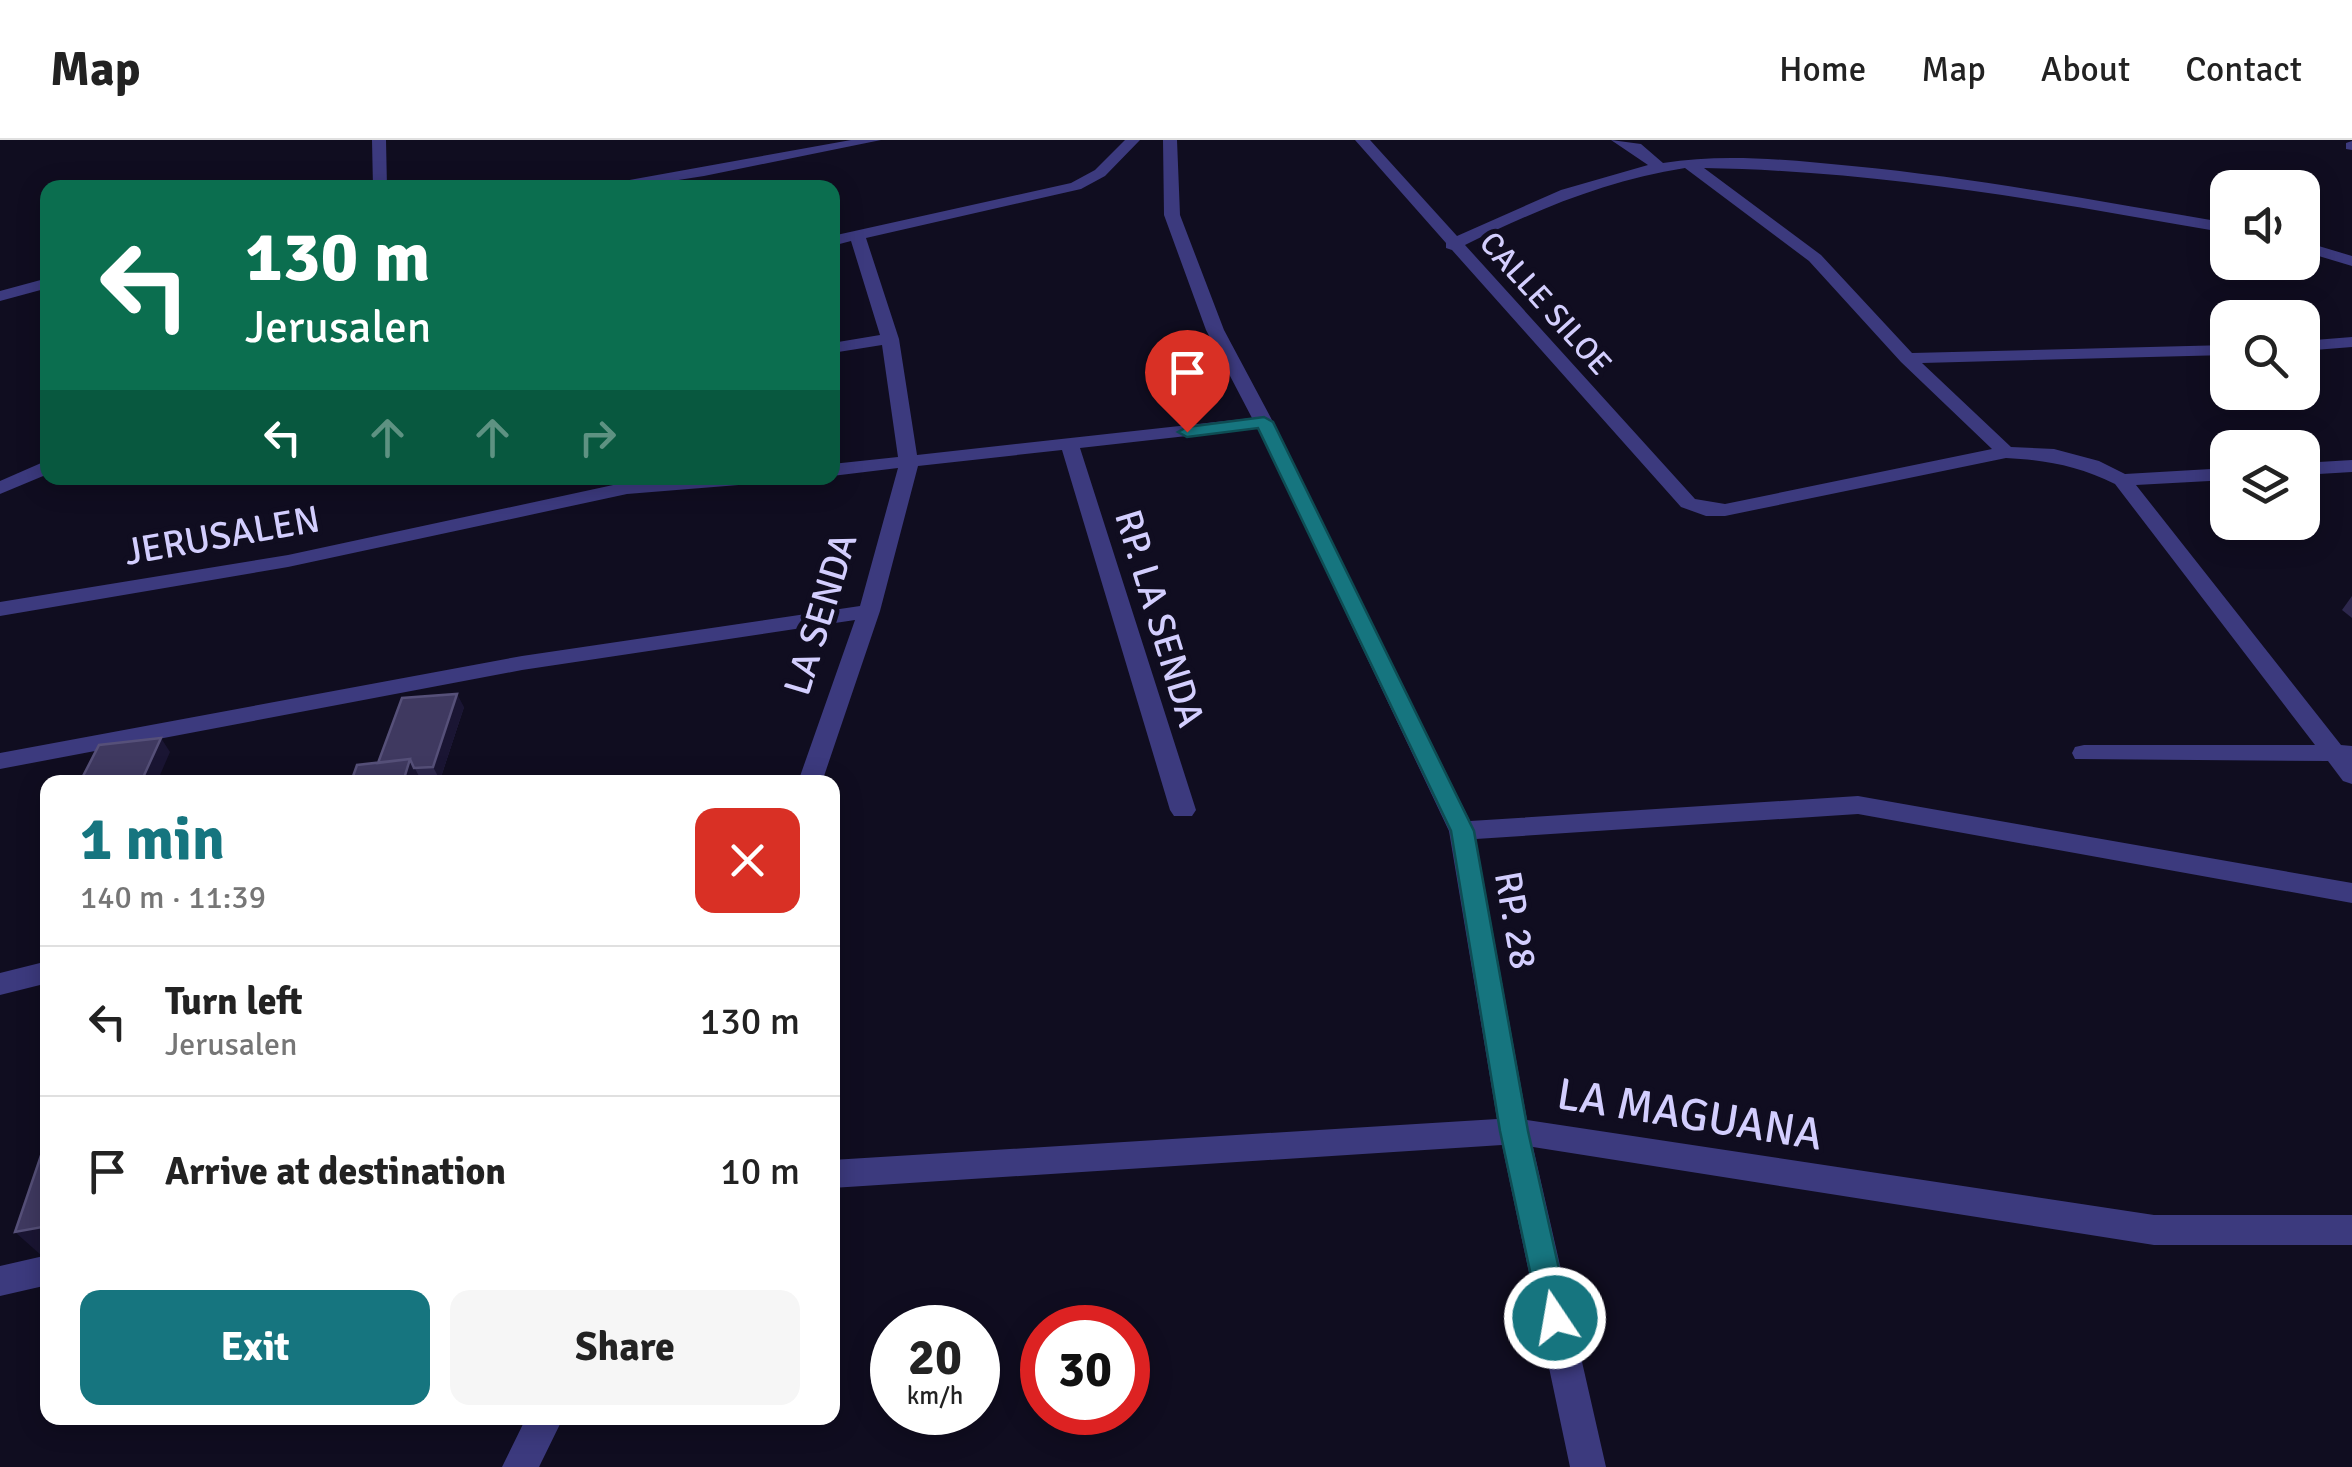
<!DOCTYPE html>
<html lang="en">
<head>
<meta charset="utf-8">
<style>
	body { margin:0; font-family:Signika,sans-serif; background:#f6f6f6; color:#222; height:100vh; display:flex; flex-direction:column; font-size:38px; white-space:nowrap }
	* { box-sizing:border-box; margin:0 }
	p { font-size:32px; color:#767676 }
	.icon { flex:none; width:55px; height:55px; fill:none; stroke:currentColor; stroke-width:2; stroke-linecap:round; stroke-linejoin:round }
	.map { position:relative; flex:1; overflow:hidden }
	.side { position:absolute; left:40px; top:635px; width:800px; height:650px; display:flex; flex-direction:column; background:#fff; border-radius:20px; box-shadow:0 5px 25px #0003 }
	.side>* { flex:none }
	.hud { position:absolute; left:40px; top:40px; width:800px; height:305px; border-radius:20px; box-shadow:0 5px 25px #0003; background:#0b6e4f; color:#fff; overflow:hidden }
	.fabs { position:absolute; left:2210px; top:30px; display:grid; gap:20px }
	.fabs a { display:grid; place-items:center; width:110px; height:110px; border-radius:20px; background:#fff; box-shadow:0 5px 25px #0003; font-size:50px }
	.speed { position:absolute; left:870px; top:1165px; display:flex; gap:20px; font-size:50px; font-weight:700; text-align:center }
	.speed>* { display:grid; place-content:center; width:130px; height:130px; border-radius:50%; background:#fff; box-shadow:0 5px 25px #0003; line-height:1 }
	.speed small { font-size:25px; font-weight:400 }
	.speed .limit { border:15px solid #d22; background:#fff; color:#111 }
	.pin { position:absolute; display:grid; place-items:center; width:85px; height:85px; color:#fff; margin:-102px -42px; border-radius:50% 50% 50% 0; rotate:-45deg; box-shadow:0 0 10px #0007 }
	.pin .icon { rotate:45deg }
	.me { position:absolute; width:110px; margin:-55px; rotate:348deg; stroke-linejoin:round; filter:drop-shadow(0 0 8px #0008) }
	.turn { display:flex; align-items:center; gap:35px; height:210px; padding:0 40px; font-size:45px }
	.turn .icon { width:130px; height:130px; stroke-width:2.5 }
	.turn b { display:block; font-size:70px; line-height:85px }
	.lanes { display:flex; align-items:center; height:95px; padding:0 40px; background:#0003; justify-content:center; gap:50px; direction:ltr }
	.lanes .off { opacity:.35 }
	.round { display:grid; place-items:center; flex:none; width:105px; height:105px; border-radius:20px; background:#f6f6f6 }
	.overview { display:flex; align-items:center; justify-content:space-between; height:170px; padding:0 40px }
	h1 { font-size:60px; font-weight:700; line-height:75px; color:#16757f }
	.button { display:flex; gap:20px; margin-top:auto; padding:20px 40px }
	.button a { flex:1; height:115px; border-radius:20px; background:#16757f; color:#fff; font-size:40px; font-weight:700; line-height:115px; text-align:center }
	.button a+a { background:#f6f6f6; color:#222 }
	ul { padding:0; list-style:none }
	li { display:flex; align-items:center; gap:30px; height:150px; padding:0 40px; border-top:2px solid #e0e0e0 }
	li div { flex:1 }
	li b { display:block; font-size:38px }
	li em { font-style:normal }
	header { display:flex; align-items:center; gap:60px; box-sizing:border-box; height:140px; padding:0 50px; background:#fff; border-bottom:2px solid #e0e0e0 }
	header strong { font-size:48px }
	nav { display:flex; gap:55px; margin-inline-start:auto; font-size:35px }
	.map>svg:first-child { display:block }
	.lines { fill:none; stroke-linecap:round; stroke-linejoin:round }
	.minor { fill:#3c3a7e; fill-rule:evenodd }
	.wall { fill:#2d274d }
	.shaded-wall { fill:#1a1533 }
	.building { fill:#3f3960; stroke:#565079; stroke-width:2.5 }
	.route { fill:#16757f; stroke:#0e4c53; stroke-width:2.5 }
	.labels { text-anchor:middle; stroke-width:10; stroke-linejoin:round; paint-order:stroke }
	.far-street-label { font-size:32px; fill:#d3cefe; stroke:#100d20 }
	.street-label { font-size:38px; fill:#d3cefe; stroke:#100d20 }
	.near-street-label { font-size:45px; fill:#d3cefe; stroke:#100d20 }
</style>
</head>
<body>
<header>
<strong>Map</strong>
<nav><a>Home</a><a>Map</a><a>About</a><a>Contact</a></nav>
</header>
<div class="map">
<svg width="2352" height="1327" viewBox="0 0 2352 1327">
	<rect width="100%" height="100%" fill="#100d20"/>
	<g class="lines">
		<!-- minor -->
		<path class="minor" d="M372 0H386L387 48H373Z
			M851 0H881L704 36 627 48H585Z
			M1125 0H1140L1105 36 1081 49 866 98 899 199 917 315 1252 278 1206 190 1164 75 1163 0H1177L1180 75 1224 190 1273 282 1470 681 1858 656 2352 743V763L1858 674 1476 699 1527 980 2154 1075H2352V1105H2154L1533 1007 1606 1327H1570L1502 1005 832 1048V1020L1497 979 1449 691 1258 288 1080 308 1196 670 1192 676H1174L1170 670 1062 310 918 326 880 471 822 642H798L855 480 522 530 0 629V613L522 516 860 466 898 328 832 336V324L898 317 882 205 832 213V203L880 195 851 101 832 106V96L1071 43 1095 30Z
			M1355 0H1370L1457 96 1561 50 1648 25 1611 0 1641 4 1663 23C1724 13 1790 20 1852 26 1978 38 2102 62 2228 83V93C2050 62 1885 31 1704 28L1821 115 1912 213 2228 205V215L1922 223 2011 307 2054 309 2099 321 2125 334 2228 328V340L2136 345 2341 605 2352 606V644L2343 641 2328 621 2075 619 2072 613 2075 607 2084 605H2315L2115 344C2078 326 2047 320 2006 318L1725 376H1706L1681 367 1452 110 1446 108V103ZM1685 28 1809 121 1901 222 1992 309 1725 364 1695 359 1465 105C1536 70 1607 40 1685 28Z
			M2352 1V10L2346 9V3Z
			M2302 101 2352 116V126L2302 111Z
			M48 138V148L0 161V151Z
			M2352 197V207L2302 211V201Z
			M48 320V334L0 354V341Z
			M2352 320V332L2302 335V323Z
			M684 338H761L751 344 627 354 288 427 0 476V462L288 415 627 342Z
			M48 821V843L0 855V833Z
			M48 1115V1145L0 1156V1126Z
			M526 1278H563L539 1327H502Z"/>
	</g>
	<!-- wall -->
	<path class="wall" d="M2352 456V478L2342 470Z
		M464 567 440 640 422 642 378 623Z"/>
	<!-- shaded-wall -->
	<path class="shaded-wall" d="M457 554 464 567 440 640 433 627Z
		M161 598 170 612 157 642H141Z
		M410 619 422 642H403Z
		M48 1086V1114L42 1116 15 1092Z"/>
	<!-- building -->
	<path class="building" d="M457 554 433 627 414 628 410 619 378 623 402 558Z
		M161 598 141 642H80L99 605Z
		M410 619 403 642H351L357 625Z
		M48 995V1086L15 1092Z"/>
	<!-- route -->
	<path class="route" d="M1264 277 1273 282 1474 691 1528 991 1570 1178 1566 1188 1555 1192 1545 1188 1540 1178 1500 991 1451 691 1258 288 1187 297 1178 292 1187 287Z"/>
	<g class="labels">
		<!-- far-street labels -->
		<g class="far-street-label">
			<text transform="translate(1546 163) rotate(48)" y="11">CALLE SILOE</text>
		</g>
		<!-- street labels -->
		<g class="street-label">
			<text transform="translate(222 395) rotate(-10)" y="13">JERUSALEN</text>
			<text transform="translate(820 474) rotate(-73)" y="13">LA SENDA</text>
			<text transform="translate(1160 478) rotate(73)" y="13">RP. LA SENDA</text>
			<text transform="translate(1516 780) rotate(80)" y="13">RP. 28</text>
		</g>
		<!-- near-street labels -->
		<g class="near-street-label">
			<text transform="translate(1690 973) rotate(9)" y="16">LA MAGUANA</text>
		</g>
	</g>
</svg>
<div class="fabs">
<a><svg class="icon" aria-label="sound" viewBox="0 0 24 24"><path d="M4 9h4l5-4v14l-5-4H4zM17 9q2 3 0 6"/></svg></a>
<a><svg class="icon" aria-label="search" viewBox="0 0 24 24"><circle cx="10" cy="10" r="6"/><path d="M15 15l6 6"/></svg></a>
<a><svg class="icon" aria-label="layers" viewBox="0 0 24 24"><path d="M12 4l9 5-9 5-9-5zM3 14l9 5 9-5"/></svg></a>
</div>
<div class="speed"><div>20<small>km/h</small></div><div class="limit">30</div></div>
<div class="pin" style="left:1187px;top:292px;background:#d93025"><svg class="icon" aria-label="arrive" viewBox="0 0 24 24"><path d="M6 21V4h12l-3 4 3 4H6"/></svg></div>
<svg class="me" style="left:1555px;top:1178px" viewBox="-20 -20 40 40"><circle r="17" fill="#16757f" stroke="#fff" stroke-width="3"/><path d="M0-11L8 9 0 5-8 9z" fill="#fff"/></svg>
<div class="hud">
<div class="turn"><svg class="icon" aria-label="left" viewBox="0 0 24 24"><path d="M17 20v-9H6M10 6l-5 5 5 5"/></svg><div><b>130 m</b>Jerusalen</div></div>
<div class="lanes"><svg class="icon" aria-label="left" viewBox="0 0 24 24"><path d="M17 20v-9H6M10 6l-5 5 5 5"/></svg><svg class="icon off" aria-label="ahead" viewBox="0 0 24 24"><path d="M12 20V5M6 11l6-6 6 6"/></svg><svg class="icon off" aria-label="ahead" viewBox="0 0 24 24"><path d="M12 20V5M6 11l6-6 6 6"/></svg><svg class="icon off" aria-label="right" viewBox="0 0 24 24"><path d="M7 20v-9h11M14 6l5 5-5 5"/></svg></div>
</div>
<section class="side">
<div class="overview"><div><h1>1 min</h1><p>140 m · 11:39</p></div><a class="round" style="background:#d93025;color:#fff"><svg class="icon" aria-label="close" viewBox="0 0 24 24"><path d="M6 6l12 12M18 6L6 18"/></svg></a></div>
<ul>
<li><svg class="icon" aria-label="left" viewBox="0 0 24 24"><path d="M17 20v-9H6M10 6l-5 5 5 5"/></svg><div><b>Turn left</b><p>Jerusalen</p></div><em>130 m</em></li>
<li><svg class="icon" aria-label="arrive" viewBox="0 0 24 24"><path d="M6 21V4h12l-3 4 3 4H6"/></svg><div><b>Arrive at destination</b></div><em>10 m</em></li>
</ul>
<div class="button"><a>Exit</a><a>Share</a></div>
</section>
</div>
</body>
</html>
